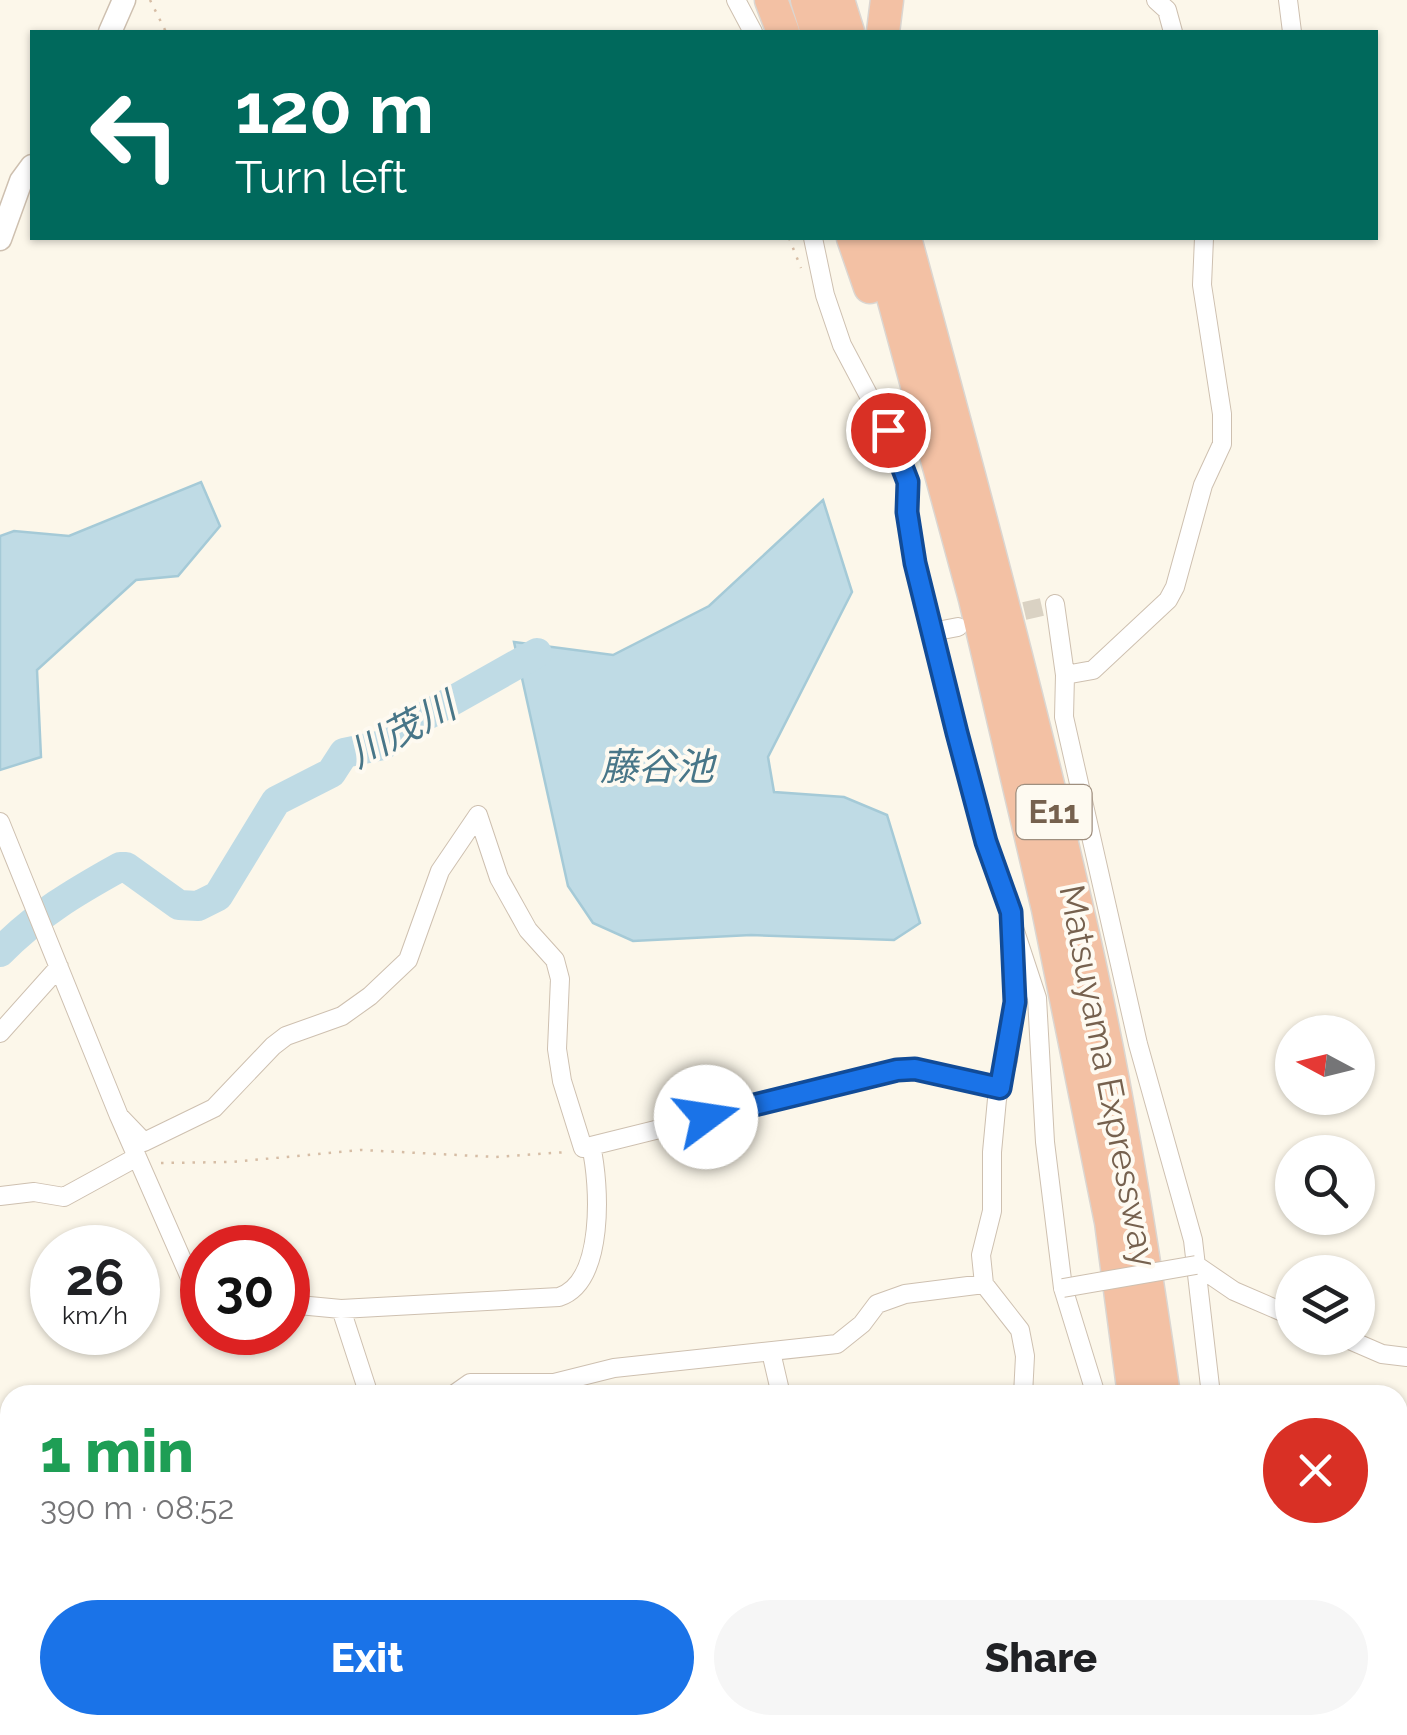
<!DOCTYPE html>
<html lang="en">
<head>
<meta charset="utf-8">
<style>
	body { margin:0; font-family:Raleway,"Noto Sans JP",sans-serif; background:#f6f6f6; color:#202124; height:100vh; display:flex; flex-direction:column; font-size:38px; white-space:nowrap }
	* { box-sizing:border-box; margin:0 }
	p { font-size:32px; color:#757577 }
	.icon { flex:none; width:55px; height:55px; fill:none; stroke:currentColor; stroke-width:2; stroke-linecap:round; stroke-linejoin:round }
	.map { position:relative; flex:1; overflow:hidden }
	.details { position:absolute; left:0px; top:1385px; width:1408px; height:350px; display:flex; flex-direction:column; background:#fff; border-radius:30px 30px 0 0; box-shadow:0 2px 8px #0004 }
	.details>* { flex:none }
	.guide { position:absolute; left:30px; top:30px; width:1348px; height:210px; border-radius:0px; box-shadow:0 2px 8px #0004; background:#00695c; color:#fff; overflow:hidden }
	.needle { width:65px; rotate:277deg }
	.fabs { position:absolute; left:1275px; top:1015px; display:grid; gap:20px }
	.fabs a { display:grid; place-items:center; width:100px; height:100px; border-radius:50%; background:#fff; box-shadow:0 2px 8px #0004; font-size:50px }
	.speed { position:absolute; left:30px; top:1225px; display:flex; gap:20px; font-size:50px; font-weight:700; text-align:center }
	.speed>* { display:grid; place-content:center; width:130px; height:130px; border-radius:50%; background:#fff; box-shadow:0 2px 8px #0004; line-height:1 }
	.speed small { font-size:25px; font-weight:400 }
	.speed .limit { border:15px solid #d22; background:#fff; color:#111 }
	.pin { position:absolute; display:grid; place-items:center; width:85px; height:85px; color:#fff; margin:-42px; border:5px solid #fff; border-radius:50%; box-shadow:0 2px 10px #0007 }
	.me { position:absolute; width:110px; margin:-55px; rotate:76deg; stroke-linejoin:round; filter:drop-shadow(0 0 8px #0008) }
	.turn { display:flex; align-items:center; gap:35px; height:210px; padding:0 40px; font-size:45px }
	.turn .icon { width:130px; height:130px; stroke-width:2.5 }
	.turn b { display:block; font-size:70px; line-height:85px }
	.round { display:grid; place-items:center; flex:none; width:105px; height:105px; border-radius:52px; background:#f6f6f6 }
	.summary { display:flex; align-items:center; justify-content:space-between; height:170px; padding:0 40px }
	h1 { font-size:60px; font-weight:800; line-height:75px; color:#1e9e55 }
	.action { display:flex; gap:20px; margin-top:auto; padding:20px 40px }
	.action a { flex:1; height:115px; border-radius:60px; background:#1a73e8; color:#fff; font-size:40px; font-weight:800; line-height:115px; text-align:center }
	.action a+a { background:#f6f6f6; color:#202124 }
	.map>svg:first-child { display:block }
	.water { fill:#bfdbe5; stroke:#a5cad7; stroke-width:2.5 }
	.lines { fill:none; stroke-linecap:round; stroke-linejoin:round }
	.river { stroke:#bfdbe5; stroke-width:30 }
	.minor-tunnel { stroke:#dad2c3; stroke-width:18; stroke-dasharray:18 9; stroke-linecap:butt }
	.minor-casing { stroke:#cec0b0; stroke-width:20 }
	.tertiary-casing { stroke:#cec0b0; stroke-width:25 }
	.motorway-casing { stroke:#dbd6d1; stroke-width:35 }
	.path { stroke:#d6bda5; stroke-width:2.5; stroke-dasharray:2.5 8; stroke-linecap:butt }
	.minor { stroke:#fff; stroke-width:18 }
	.tertiary { stroke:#fff; stroke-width:22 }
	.motorway { stroke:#f3c1a4; stroke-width:32 }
	.minor-bridge-casing { stroke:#cec0b0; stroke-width:20; stroke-linecap:butt }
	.minor-bridge { stroke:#fff; stroke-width:18 }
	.route-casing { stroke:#114b97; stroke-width:25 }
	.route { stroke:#1a73e8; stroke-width:18 }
	.labels { text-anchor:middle; stroke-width:8; stroke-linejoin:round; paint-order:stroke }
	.shield { fill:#fefaf1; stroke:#9f8f7f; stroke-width:2.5 }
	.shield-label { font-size:32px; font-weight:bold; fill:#76614e }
	.street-label { font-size:35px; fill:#76614e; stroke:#fefaf1 }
	.water-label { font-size:38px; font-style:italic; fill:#487688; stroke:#fefaf1 }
</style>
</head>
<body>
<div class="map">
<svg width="1407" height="1735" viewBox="0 0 1407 1735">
	<rect width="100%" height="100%" fill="#fcf7ea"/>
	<!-- water -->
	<path class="water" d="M201 482 220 526 178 576 136 580 37 670 41 757 0 770V536L14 531 69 536Z
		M823 500 852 592 768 757 774 792 844 797 887 815 920 923 894 940 751 935 633 941 593 923 568 886 514 642 613 655 709 606Z"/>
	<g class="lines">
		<!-- river -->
		<path class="river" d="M0 952C36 915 75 892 120 867H126L179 905 198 906 218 896 276 801 331 773 344 753 383 745 404 728 537 653"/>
		<!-- minor-tunnel -->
		<path class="minor-tunnel" d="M998 617 1055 604"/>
		<defs>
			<path id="minor" d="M736 0 753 32
				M1156 0 1167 10 1173 32
				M1288 0 1292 32
				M813 238 825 295 842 345 887 430 908 482 907 512 915 563 957 733 986 843 1037 998 1045 1142 1063 1288 1096 1395
				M1055 604 1065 675 1064 717 1138 1044 1193 1240 1211 1395
				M932 632 958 627
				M1065 675 1093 670 1168 600 1175 587 1203 485 1222 444V414L1202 285 1204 238
				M478 815 499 878 528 930 555 960 560 979 557 1049 562 1081 583 1148 897 1070 915 1069 1000 1088
				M0 822 119 1116 191 1280 202 1291
				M1013 942 1015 1002 1008 1060 997 1099 992 1152V1211L981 1255 984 1284 1020 1330 1025 1356 1023 1395
				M0 1033 59 967
				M119 1116 144 1142 214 1108 273 1046 286 1036 342 1016 370 996 408 960 440 871 478 815
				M0 1196 34 1192 64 1197 137 1157
				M1196 1265 1234 1291 1292 1316
				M288 1304 341 1309 559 1297C605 1282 600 1185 591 1146
				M341 1309 369 1395
				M1345 1338 1382 1354 1407 1357
				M771 1352 781 1395
				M453 1395 470 1383H554L614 1368 837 1344 862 1324 877 1304 905 1294 984 1284
				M0 1570 10 1567
				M768 1725 773 1735
				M1129 1725 1130 1735
				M458 1735 472 1725
				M576 1735 589 1725
				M727 1735 750 1725
				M1220 1735V1725"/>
			<path id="tertiary" d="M110 32 124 0
				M0 239 21 181 32 166"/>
			<path id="motorway" d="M771 0 783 32
				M807 0 817 32
				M838 0 848 32
				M883 32 887 0
				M853 238 870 287
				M877 238 975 599 1048 909 1111 1222 1134 1395
				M905 238C965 459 1025 680 1076 904 1114 1066 1140 1231 1164 1395
				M1162 1725V1735
				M1190 1725 1191 1735"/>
		</defs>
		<!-- minor casing -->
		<use href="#minor" class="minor-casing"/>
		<!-- tertiary casing -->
		<use href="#tertiary" class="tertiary-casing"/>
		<!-- motorway casing -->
		<use href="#motorway" class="motorway-casing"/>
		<!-- path -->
		<path class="path" d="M150 0 166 32
			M789 238 801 268
			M161 1163 232 1162 361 1150 496 1157 567 1152
			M990 1735 1016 1725"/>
		<!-- minor -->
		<use href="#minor" class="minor"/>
		<!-- tertiary -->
		<use href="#tertiary" class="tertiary"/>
		<!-- motorway -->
		<use href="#motorway" class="motorway"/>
		<defs>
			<path id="minor-bridge" d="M1063 1288 1196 1265"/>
		</defs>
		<!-- minor-bridge casing -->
		<use href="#minor-bridge" class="minor-bridge-casing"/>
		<!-- minor-bridge -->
		<use href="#minor-bridge" class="minor-bridge"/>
	</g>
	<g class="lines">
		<defs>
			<path id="route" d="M706 1117 897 1070 915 1069 1000 1088 1015 1002 1011 912 986 842 957 733 915 563 907 512 908 482 888 430"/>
		</defs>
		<!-- route casing -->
		<use href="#route" class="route-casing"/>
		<!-- route -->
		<use href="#route" class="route"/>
	</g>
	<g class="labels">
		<!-- shield labels -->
		<rect class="shield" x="1016.5" y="785" width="75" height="54" rx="8"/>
		<g class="shield-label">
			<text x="1054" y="823">E11</text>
		</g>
		<!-- street labels -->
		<g class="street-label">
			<text transform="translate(1108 1076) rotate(79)" y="12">Matsuyama Expressway</text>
		</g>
		<!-- water labels -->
		<g class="water-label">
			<text transform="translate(402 730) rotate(-28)" y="13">川茂川</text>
			<text x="657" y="780">藤谷池</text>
		</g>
	</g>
</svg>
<div class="fabs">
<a><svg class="needle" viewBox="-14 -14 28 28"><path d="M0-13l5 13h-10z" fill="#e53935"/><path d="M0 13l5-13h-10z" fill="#757577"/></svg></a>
<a><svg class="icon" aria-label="search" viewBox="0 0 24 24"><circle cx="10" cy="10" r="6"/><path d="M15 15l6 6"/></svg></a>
<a><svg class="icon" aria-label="layers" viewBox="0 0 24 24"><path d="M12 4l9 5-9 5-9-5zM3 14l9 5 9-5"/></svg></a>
</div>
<div class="speed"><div>26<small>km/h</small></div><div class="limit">30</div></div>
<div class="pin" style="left:888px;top:430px;background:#d93025"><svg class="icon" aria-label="arrive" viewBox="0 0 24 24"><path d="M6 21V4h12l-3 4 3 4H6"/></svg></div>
<svg class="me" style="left:706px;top:1117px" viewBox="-20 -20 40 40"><circle r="19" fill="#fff"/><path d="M0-13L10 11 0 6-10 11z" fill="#1a73e8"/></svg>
<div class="guide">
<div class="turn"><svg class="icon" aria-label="left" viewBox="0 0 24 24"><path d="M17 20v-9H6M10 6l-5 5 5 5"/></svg><div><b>120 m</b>Turn left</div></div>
</div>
<section class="details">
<div class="summary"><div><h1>1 min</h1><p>390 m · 08:52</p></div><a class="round" style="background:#d93025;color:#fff"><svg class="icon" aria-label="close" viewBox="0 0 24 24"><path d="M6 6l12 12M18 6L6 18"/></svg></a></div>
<div class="action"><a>Exit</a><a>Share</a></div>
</section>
</div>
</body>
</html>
